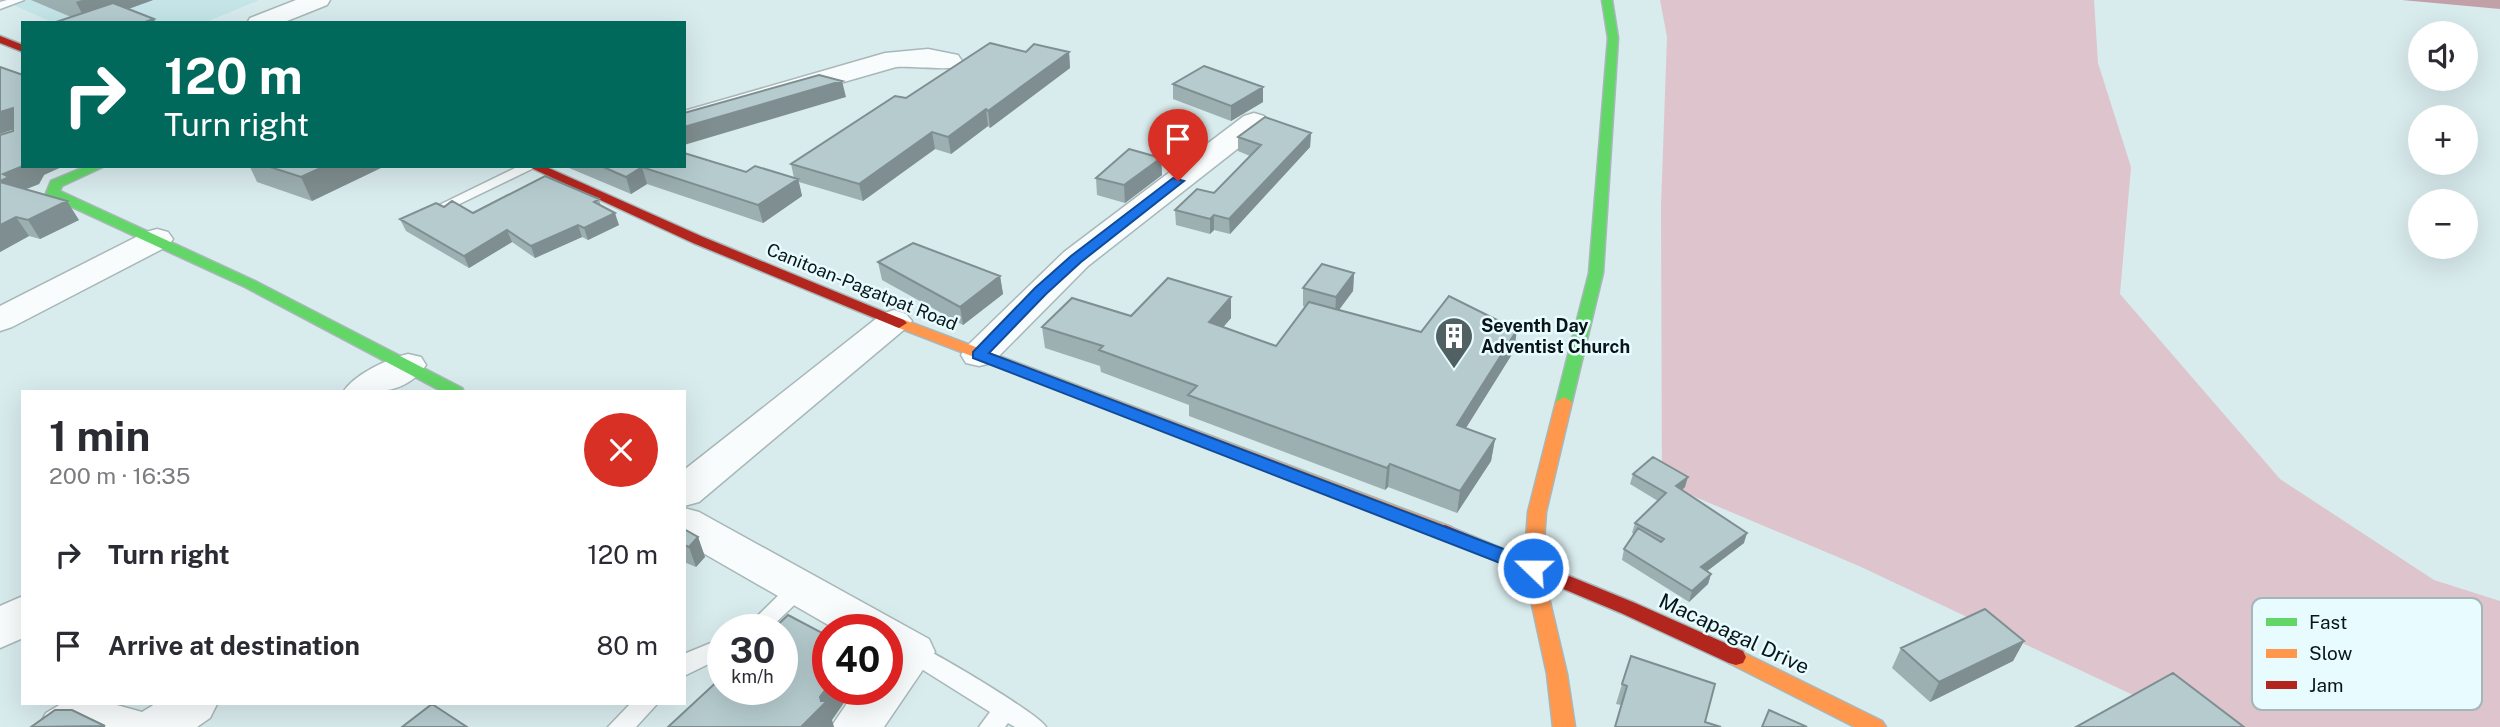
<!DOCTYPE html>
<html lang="en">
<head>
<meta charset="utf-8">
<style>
	body { margin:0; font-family:"Public Sans",sans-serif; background:#f2f2f3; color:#2b2b33; height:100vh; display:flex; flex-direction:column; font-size:26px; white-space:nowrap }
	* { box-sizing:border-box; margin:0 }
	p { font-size:23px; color:#7c7c81 }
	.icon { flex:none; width:38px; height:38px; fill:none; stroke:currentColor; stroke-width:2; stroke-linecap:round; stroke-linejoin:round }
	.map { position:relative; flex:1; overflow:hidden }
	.panel { position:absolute; left:21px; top:390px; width:665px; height:315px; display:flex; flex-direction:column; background:#fff; border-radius:0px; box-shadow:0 7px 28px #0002 }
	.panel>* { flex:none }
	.guide { position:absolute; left:21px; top:21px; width:665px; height:147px; border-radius:0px; box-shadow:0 7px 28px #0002; background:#00695c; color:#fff; overflow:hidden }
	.tools { position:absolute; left:2408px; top:21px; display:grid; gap:14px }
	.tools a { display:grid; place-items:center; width:70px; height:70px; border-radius:50%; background:#fff; box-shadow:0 7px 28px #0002; font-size:35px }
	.speed { position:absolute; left:707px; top:614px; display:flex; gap:14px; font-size:35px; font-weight:700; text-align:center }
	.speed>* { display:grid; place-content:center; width:91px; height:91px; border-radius:50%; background:#fff; box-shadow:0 7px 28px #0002; line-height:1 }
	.speed small { font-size:18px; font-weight:400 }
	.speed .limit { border:10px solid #d22; background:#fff; color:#111 }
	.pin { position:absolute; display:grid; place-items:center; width:60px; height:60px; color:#fff; margin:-72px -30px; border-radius:50% 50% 50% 0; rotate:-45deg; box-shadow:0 0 7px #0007 }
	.pin .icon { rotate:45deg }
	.me { position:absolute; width:77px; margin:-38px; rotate:292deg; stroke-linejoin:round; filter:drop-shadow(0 0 5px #0008) }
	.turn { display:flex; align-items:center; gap:24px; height:147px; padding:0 28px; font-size:32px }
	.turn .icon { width:91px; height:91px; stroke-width:2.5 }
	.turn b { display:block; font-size:49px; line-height:60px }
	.round { display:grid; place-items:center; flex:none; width:74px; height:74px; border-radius:37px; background:#f2f2f3 }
	.head { display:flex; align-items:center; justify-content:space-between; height:119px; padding:0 28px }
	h1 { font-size:42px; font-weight:700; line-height:52px }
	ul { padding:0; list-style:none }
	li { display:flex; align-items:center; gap:21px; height:91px; padding:0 28px }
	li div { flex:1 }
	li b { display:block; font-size:26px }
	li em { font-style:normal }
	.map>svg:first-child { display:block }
	.built { fill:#c5e5e9 }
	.forest { fill:#dec5cd }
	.water { fill:#c2a0a8 }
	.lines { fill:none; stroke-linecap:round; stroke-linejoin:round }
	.lane-casing { stroke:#a8b7b9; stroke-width:3 }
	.street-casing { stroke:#a8b7b9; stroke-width:3 }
	.fast-casing { stroke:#a8b7b9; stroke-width:3 }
	.slow-casing { stroke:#a8b7b9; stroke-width:3 }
	.jam-casing { stroke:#a8b7b9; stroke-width:3 }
	.lane { fill:#f9fcfc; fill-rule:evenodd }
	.street { fill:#f9fcfc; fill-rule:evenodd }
	.fast { fill:#63d668; fill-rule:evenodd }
	.slow { fill:#ff974d; fill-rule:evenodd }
	.jam { fill:#b3261e; fill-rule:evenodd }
	.wall { fill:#9cafb1 }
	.shaded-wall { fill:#7f8e90 }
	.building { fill:#b5cbce; stroke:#7f8e90; stroke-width:2 }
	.route { fill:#1a73e8; stroke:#114b97; stroke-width:2 }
	.labels { text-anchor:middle; stroke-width:5; stroke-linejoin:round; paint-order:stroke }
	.street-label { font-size:18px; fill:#091517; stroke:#e8fbfe }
	.poi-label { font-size:18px; font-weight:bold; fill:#091517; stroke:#e8fbfe; text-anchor:start }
	.near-street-label { font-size:21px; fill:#091517; stroke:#e8fbfe }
	.key { fill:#e8fbfe; stroke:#a5b6b9; stroke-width:2 }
	.key-label { font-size:19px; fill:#091517 }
</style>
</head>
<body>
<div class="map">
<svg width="2500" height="727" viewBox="0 0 2500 727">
	<rect width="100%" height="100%" fill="#d8ebed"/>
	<!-- built -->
	<path class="built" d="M2 0H259L204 23H54Z"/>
	<!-- forest -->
	<path class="forest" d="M1660 0H2094L2098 63 2131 167 2120 294 2280 479 2434 580 2500 601V727H2201L1859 566 1662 483 1661 206 1667 37Z"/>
	<!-- water -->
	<path class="water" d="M2402 0H2500V9Z"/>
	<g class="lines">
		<defs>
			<path id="lane" d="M7 0H24L0 9V2Z
				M519 166H538L443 212 438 213 431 209Z
				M800 579 807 581 811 587 807 593 768 630H743L793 581Z
				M723 638V657L684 676V654Z
				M912 643C930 649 1039 714 1046 727H1015L1008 723 1005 727H979L990 712 904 658 901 652 904 646Z
				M630 704H657L636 727H608Z"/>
			<path id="street" d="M296 0H330L327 5 282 23H247L250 18Z
				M928 49 958 55 962 61 958 67C944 70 914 66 896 67L684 128V111L885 53Z
				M1254 113 1264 116 1268 122 1264 128 1088 266 992 363 979 366 966 363 961 355 966 347 1064 252 1244 116Z
				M157 229 168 232 173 239 168 246 12 327 0 331V306L146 232Z
				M894 310 906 314 912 321 906 328 699 502 684 506V470L882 314Z
				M408 354 421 357 426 365C406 395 375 392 343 392 355 374 387 359 408 354Z
				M684 508 699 512 929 639 935 652 884 727H831L856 690H887V630H837L684 542Z
				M23 596V638L0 648V606Z
				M61 704H113L142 712 155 704H217L210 718 197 727H38L46 713Z"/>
			<path id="fast" d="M1602 0H1612L1618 38 1603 273 1572 402 1564 407 1556 402 1589 273 1608 38Z
				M87 166H105L62 186 60 191 255 281 462 388 464 392H443L245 287 48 196 46 193 51 181Z"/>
			<path id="slow" d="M899 318 1451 527 1454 532 1451 537H1439L894 326 891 323 894 320Z
				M1564 397 1572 402 1546 512 1542 568 1567 674 1575 727H1553L1547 674 1524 568 1528 512 1556 402Z
				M1736 649 1882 721 1886 727H1855L1729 663 1726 657 1729 651Z"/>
			<path id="jam" d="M0 36 23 45V52L0 43Z
				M527 166H544L703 237 904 320 907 323 899 328 894 326 693 243Z
				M1445 525 1635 603 1743 651 1746 657 1743 663 1736 665 1729 663 1621 613 1439 537 1436 532 1439 527Z"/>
		</defs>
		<!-- lane casing -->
		<use href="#lane" class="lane-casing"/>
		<!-- street casing -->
		<use href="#street" class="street-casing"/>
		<!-- fast casing -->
		<use href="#fast" class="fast-casing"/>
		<!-- slow casing -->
		<use href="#slow" class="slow-casing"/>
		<!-- jam casing -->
		<use href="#jam" class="jam-casing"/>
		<!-- lane -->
		<use href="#lane" class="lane"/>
		<!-- street -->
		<use href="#street" class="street"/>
		<!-- fast -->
		<use href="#fast" class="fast"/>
		<!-- slow -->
		<use href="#slow" class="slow"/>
		<!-- jam -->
		<use href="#jam" class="jam"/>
	</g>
	<!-- wall -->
	<path class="wall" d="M31 0H153L128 9 71 17Z
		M1026 52H1069L1070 68 990 128 988 126 951 154 935 149 863 201 799 182 802 196 763 223 647 184 631 194 569 168V166H684L794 178 791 164 906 98Z
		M1173 84 1263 87V102L1231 121 1173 99Z
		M13 131 44 175 39 184 26 189 79 220 40 239 29 236 0 252V135Z
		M1311 133 1310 147 1230 234 1214 230 1210 234 1176 225 1175 210 1214 193 1250 156 1238 151V137Z
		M1161 158 1162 175 1125 203 1097 195 1096 178Z
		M246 166H385L312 201 257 182 250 167Z
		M599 199 601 206 619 225 588 240 582 237 535 258 512 242 469 268 406 231 400 219 444 207 473 213Z
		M878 262 1000 276 1003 294 963 325 882 280Z
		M1354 273 1353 291 1339 310 1421 332 1514 351 1466 428 1495 439 1491 461 1457 513 1388 487 1385 490 1189 416V405L1101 372 1100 366 1045 348 1042 327 1131 316 1231 318 1223 327 1276 346 1305 307 1303 306V288Z
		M1633 474 1685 487 1682 490 1744 543 1707 571 1711 574 1708 584 1689 602 1622 560 1624 549 1634 534 1632 533 1635 523 1658 501 1630 484Z
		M684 529 698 537 705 557 696 567 684 562Z
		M2024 641 2013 661 1930 702 1892 668 1901 648Z
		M1622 684 1705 722 1616 704Z"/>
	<!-- shaded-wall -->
	<path class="shaded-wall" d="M82 0H153L90 23H87L76 2Z
		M154 19 156 23H142Z
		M1069 52 1070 68 990 128 988 111Z
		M842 81 846 97 684 145V127Z
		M1263 87V102L1231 121V106Z
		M13 108 23 126 0 134V112Z
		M986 109 988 126 951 154 948 137Z
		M932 132 935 149 863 201 859 184Z
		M1311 133 1310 147 1230 234 1229 219Z
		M1161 158 1162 175 1125 203 1124 185Z
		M23 166H64L44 175 39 184 19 192 0 185V181L3 174Z
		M325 166H385L312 201 301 177Z
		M642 167 647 184 631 194 626 177Z
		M798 179 802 196 763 223 758 205Z
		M67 201 79 220 40 239 28 220Z
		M615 213 619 225 588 240 584 228Z
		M1214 215V230L1210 234V219Z
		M16 217 29 236 0 252V225Z
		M578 225 582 237 535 258 531 246Z
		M507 230 512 242 469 268 464 256Z
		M1354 273 1353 291 1335 315 1336 297Z
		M1000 276 1003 294 963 325 960 307Z
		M1231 297V318L1209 344V322Z
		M1517 330 1514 351 1454 447 1457 425Z
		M1495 439 1491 461 1457 513 1460 491Z
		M1390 464 1388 487 1385 490 1387 468Z
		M1688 477 1685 487 1674 497 1676 486Z
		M1747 533 1744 543 1698 578 1701 567Z
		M698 537 705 557 696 567 689 547Z
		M1711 574 1708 584 1689 602 1692 591Z
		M2024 641 2013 661 1930 702 1939 682Z
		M828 686V690H853L832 720 834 727H801Z"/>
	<!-- building -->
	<path class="building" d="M113 3 154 19 142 23H53Z
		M990 43 1026 52 1034 44 1069 52 988 111 986 109 948 137 932 132 859 184 791 164 895 96 906 98Z
		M1204 66 1263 87 1231 106 1173 84Z
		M0 67 23 75V166L3 174 9 177 0 181V135L13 131V108L0 112Z
		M819 75 842 81 684 127V113Z
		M1265 117 1311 133 1229 219 1214 215 1210 219 1175 210 1197 189 1214 193 1261 145 1238 137Z
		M1129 149 1161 158 1124 185 1096 178Z
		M684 153 746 172 755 166 798 179 758 205 642 167 626 177 601 166H684Z
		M267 166H325L301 177Z
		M545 176 599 199 594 202 615 213 584 228 578 225 531 246 507 230 464 256 400 219 436 203 444 207 452 201 473 213Z
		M0 182 67 201 28 220 16 217 0 225Z
		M913 243 1000 276 960 307 878 262Z
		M1322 264 1354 273 1336 297 1303 288Z
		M1168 278 1231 297 1209 322 1276 346 1309 302 1421 332 1449 296 1517 330 1457 425 1495 439 1460 491 1390 464 1387 468 1188 395 1197 386 1099 350 1103 346 1042 327 1072 298 1131 316Z
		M1653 457 1688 477 1676 486 1747 533 1701 567 1711 574 1692 591 1624 549 1638 528 1661 542 1664 539 1635 523 1666 493 1633 474Z
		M684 529 698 537 689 547 684 545Z
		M1985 609 2024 641 1939 682 1901 648Z
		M788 615 828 636V686L820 697 821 701H827L801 727H668L723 676V690H782V630H772Z
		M1631 656 1715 684 1705 722 1721 727H1615L1627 686 1622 684Z
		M2173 673 2244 727H2076Z
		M432 704 467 727H402Z
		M55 710H72L105 726 31 727Z
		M1769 710 1807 727H1762Z"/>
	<!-- route -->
	<path class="route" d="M1173 178 1184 181 1081 262 1046 294 989 353 1540 563 1543 568 1540 573H1526L973 358V352L1035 288 1071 256Z"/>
	<!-- icons -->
	<defs>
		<symbol id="building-pin" viewBox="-11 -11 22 30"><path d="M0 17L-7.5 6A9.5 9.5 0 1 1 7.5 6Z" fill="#516062" stroke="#e8fbfe"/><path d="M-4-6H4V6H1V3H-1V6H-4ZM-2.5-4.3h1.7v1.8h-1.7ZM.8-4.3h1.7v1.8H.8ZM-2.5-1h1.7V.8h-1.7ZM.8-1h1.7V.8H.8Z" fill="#fff"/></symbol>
	</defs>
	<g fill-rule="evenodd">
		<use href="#building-pin" x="1432" y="314" width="44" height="60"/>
	</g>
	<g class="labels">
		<!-- street labels -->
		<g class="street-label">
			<text transform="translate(862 287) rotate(22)" y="6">Canitoan-Pagatpat Road</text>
		</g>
		<!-- poi labels -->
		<g class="poi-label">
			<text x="1481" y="332">Seventh Day<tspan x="1481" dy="21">Adventist Church</tspan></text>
		</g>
		<!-- near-street labels -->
		<g class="near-street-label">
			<text transform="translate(1734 634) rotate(25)" y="7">Macapagal Drive</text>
		</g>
	</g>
	<!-- legend -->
	<rect x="2252" y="598" width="230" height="112" rx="10" class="key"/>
	<rect x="2266" y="618" width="31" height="8" fill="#63d668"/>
	<rect x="2266" y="649" width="31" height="9" fill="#ff974d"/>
	<rect x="2266" y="681" width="31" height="8" fill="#b3261e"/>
	<g class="key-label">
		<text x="2309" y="629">Fast</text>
		<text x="2309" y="660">Slow</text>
		<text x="2309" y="692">Jam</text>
	</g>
</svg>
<div class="tools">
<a><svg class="icon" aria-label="sound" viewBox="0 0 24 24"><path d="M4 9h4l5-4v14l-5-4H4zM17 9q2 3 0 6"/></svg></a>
<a>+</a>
<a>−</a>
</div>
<div class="speed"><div>30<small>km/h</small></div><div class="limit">40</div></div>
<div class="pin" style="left:1178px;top:181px;background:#d93025"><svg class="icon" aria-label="arrive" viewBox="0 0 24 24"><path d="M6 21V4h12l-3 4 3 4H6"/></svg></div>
<svg class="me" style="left:1533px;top:568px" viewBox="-20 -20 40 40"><circle r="17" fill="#1a73e8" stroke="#fff" stroke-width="3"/><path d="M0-11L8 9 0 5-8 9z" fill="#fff"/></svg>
<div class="guide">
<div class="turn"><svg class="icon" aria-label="right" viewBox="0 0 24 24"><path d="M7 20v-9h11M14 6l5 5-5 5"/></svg><div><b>120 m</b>Turn right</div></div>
</div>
<section class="panel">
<div class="head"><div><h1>1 min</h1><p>200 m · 16:35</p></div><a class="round" style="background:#d93025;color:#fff"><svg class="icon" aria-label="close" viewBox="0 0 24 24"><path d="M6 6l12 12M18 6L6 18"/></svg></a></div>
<ul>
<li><svg class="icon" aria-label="right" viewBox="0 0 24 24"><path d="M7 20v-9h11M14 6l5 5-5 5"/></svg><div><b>Turn right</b></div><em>120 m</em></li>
<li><svg class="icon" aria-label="arrive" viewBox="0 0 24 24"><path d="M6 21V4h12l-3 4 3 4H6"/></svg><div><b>Arrive at destination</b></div><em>80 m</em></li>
</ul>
</section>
</div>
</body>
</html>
